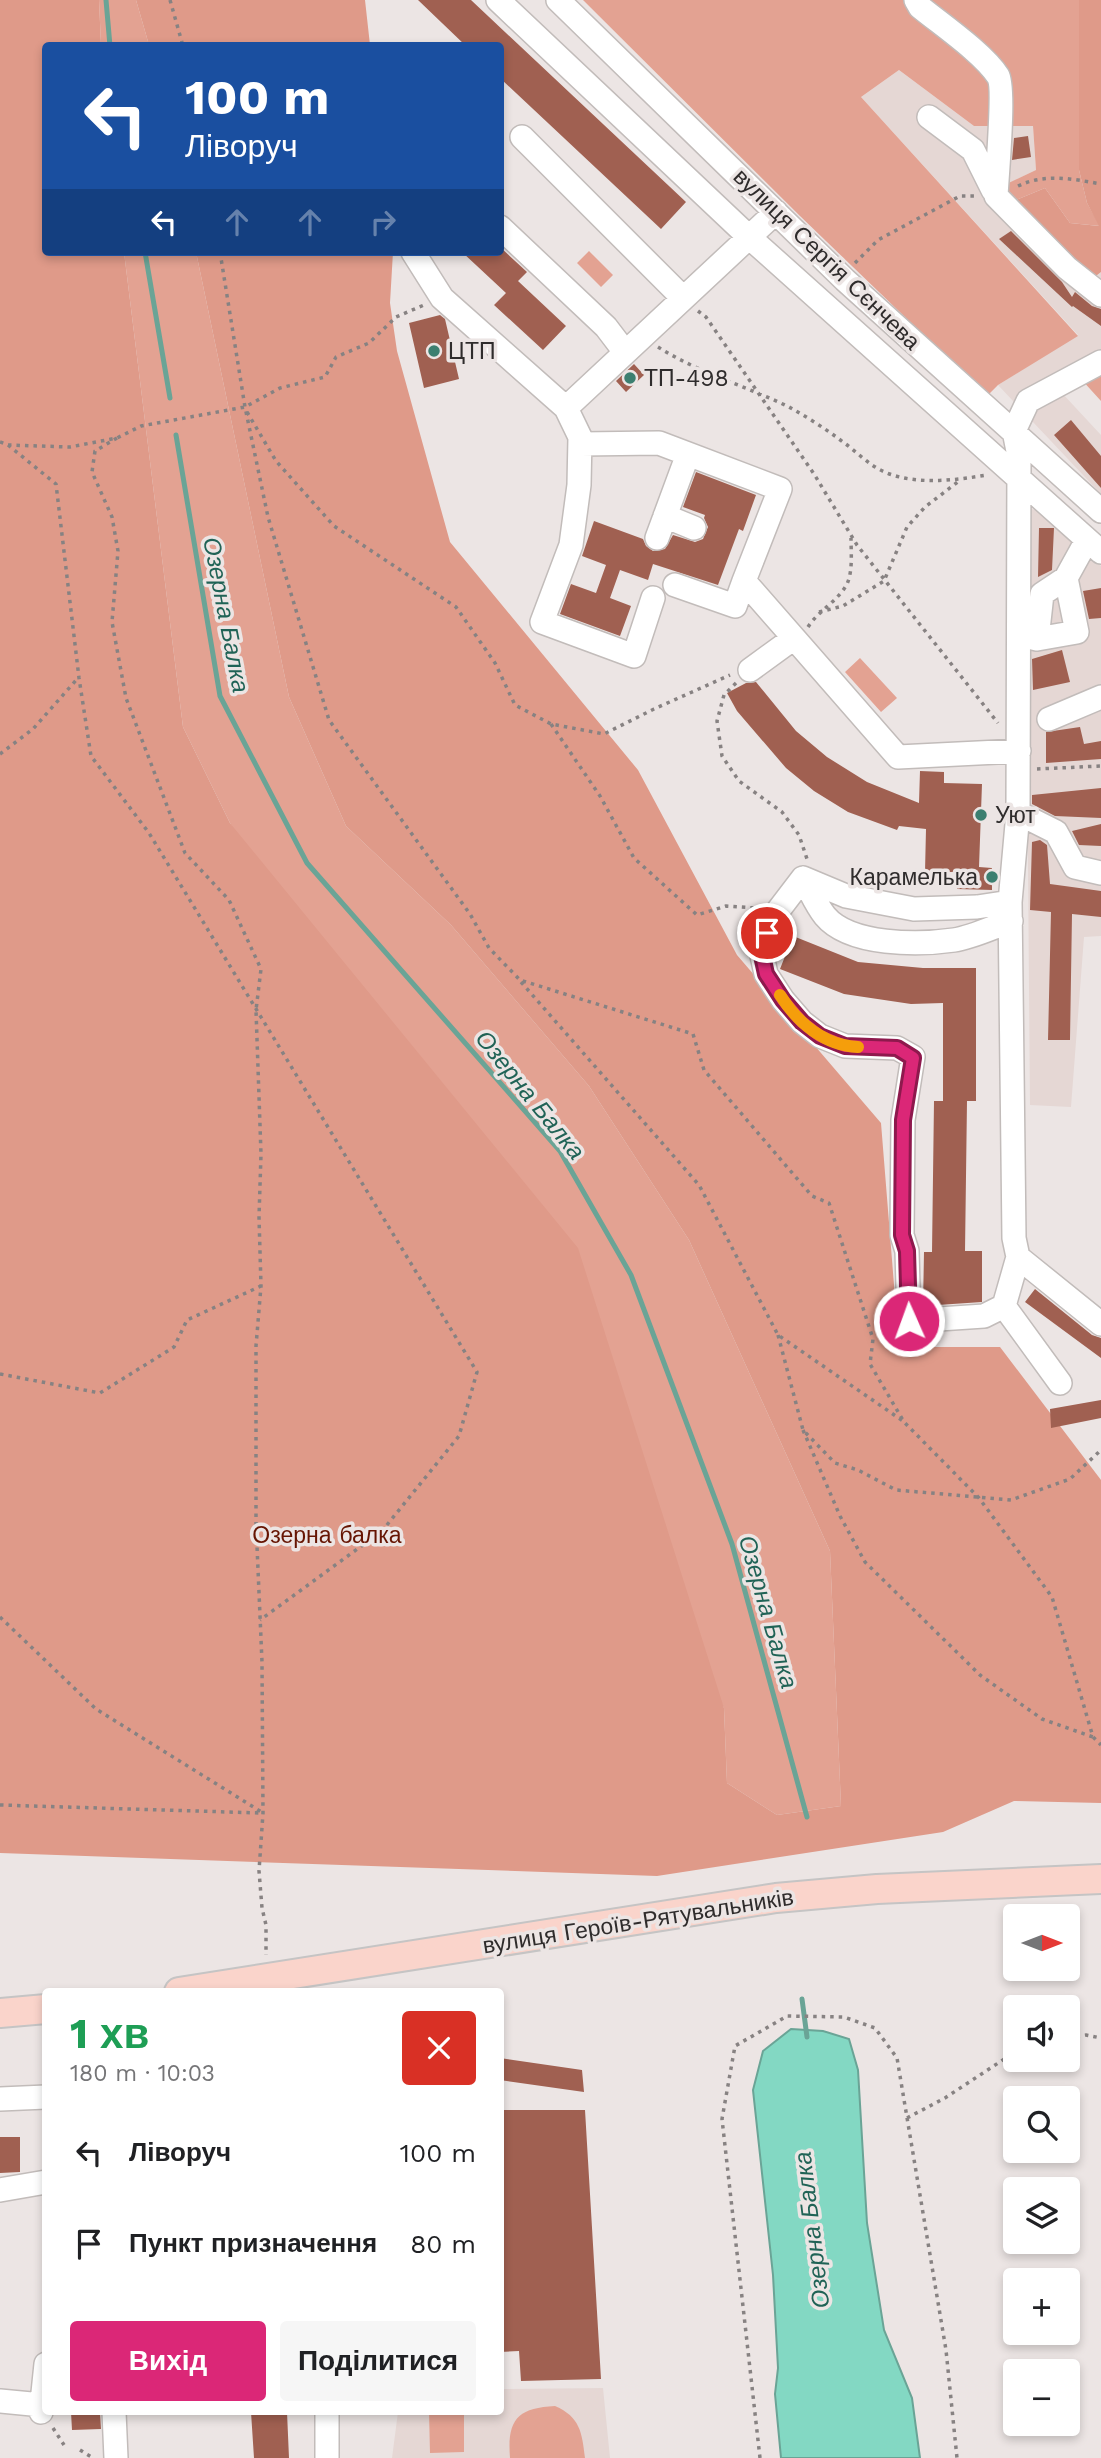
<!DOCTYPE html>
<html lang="uk">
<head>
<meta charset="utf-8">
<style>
	body { margin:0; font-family:"Work Sans",sans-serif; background:#f6f6f6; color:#202124; height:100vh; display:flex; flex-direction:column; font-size:26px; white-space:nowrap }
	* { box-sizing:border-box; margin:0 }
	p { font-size:23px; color:#757577 }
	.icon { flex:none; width:38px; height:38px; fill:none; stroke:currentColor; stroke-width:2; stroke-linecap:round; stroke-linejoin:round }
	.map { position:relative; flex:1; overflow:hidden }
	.details { position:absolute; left:42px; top:1988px; width:462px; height:427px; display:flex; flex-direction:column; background:#fff; border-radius:7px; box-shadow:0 4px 10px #0003 }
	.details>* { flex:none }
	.banner { position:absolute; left:42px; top:42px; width:462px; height:214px; border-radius:7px; box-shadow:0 4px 10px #0003; background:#1a4fa0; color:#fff; overflow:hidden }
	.needle { width:46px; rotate:90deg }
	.buttons { position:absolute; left:1003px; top:1904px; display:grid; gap:14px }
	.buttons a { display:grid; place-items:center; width:77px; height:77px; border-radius:7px; background:#fff; box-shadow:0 4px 10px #0003; font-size:35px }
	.pin { position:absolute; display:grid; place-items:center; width:60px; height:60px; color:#fff; margin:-30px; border:4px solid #fff; border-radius:50%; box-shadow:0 2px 7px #0007 }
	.me { position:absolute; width:77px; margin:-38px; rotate:358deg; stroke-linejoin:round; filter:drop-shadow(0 0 5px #0008) }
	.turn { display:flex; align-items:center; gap:24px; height:147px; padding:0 28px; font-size:32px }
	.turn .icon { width:91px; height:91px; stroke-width:2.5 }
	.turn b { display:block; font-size:49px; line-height:60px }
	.lanes { display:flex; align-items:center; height:66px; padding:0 28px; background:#0003; justify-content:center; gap:35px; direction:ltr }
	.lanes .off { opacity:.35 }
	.round { display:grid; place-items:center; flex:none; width:74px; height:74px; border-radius:7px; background:#f6f6f6 }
	.headline { display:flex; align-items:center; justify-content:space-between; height:119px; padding:0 28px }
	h1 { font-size:42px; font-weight:700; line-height:52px; color:#1e9e55 }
	.primary-button { display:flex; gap:14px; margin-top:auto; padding:14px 28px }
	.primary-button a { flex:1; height:80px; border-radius:7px; background:#db2777; color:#fff; font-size:28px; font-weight:700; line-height:80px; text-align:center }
	.primary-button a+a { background:#f6f6f6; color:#202124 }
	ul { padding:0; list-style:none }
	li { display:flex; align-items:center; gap:21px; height:91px; padding:0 28px }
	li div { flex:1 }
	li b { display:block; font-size:26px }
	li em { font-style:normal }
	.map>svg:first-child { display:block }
	.built { fill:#e5d7d4 }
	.green { fill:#e3a292 }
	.forest { fill:#df9a89 }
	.water { fill:#83d8c3; stroke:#6aa496; stroke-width:2 }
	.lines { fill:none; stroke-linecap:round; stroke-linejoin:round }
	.stream { stroke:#6aa496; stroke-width:5 }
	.building { fill:#a06051 }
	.minor-casing { stroke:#c2bcba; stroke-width:26 }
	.major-casing { stroke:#c5c4c4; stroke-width:32 }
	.path { stroke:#878282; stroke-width:3.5; stroke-dasharray:3.5 5; stroke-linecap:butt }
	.minor { stroke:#fff; stroke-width:23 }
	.major { stroke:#fad4cb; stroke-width:28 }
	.route-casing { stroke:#8e194d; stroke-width:18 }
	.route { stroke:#db2777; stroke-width:12 }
	.slow { stroke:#f59e0b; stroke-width:12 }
	.poi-dot { fill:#3c7f70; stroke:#ece5e4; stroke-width:2.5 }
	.labels { text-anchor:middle; stroke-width:7; stroke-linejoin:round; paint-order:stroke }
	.street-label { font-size:23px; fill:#2f2c2c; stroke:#ece5e4 }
	.poi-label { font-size:23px; fill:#2f2c2c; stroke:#ece5e4; text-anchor:start }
	.park-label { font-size:23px; fill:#661503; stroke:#ece5e4 }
	.water-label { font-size:24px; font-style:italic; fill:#206356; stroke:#ece5e4 }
</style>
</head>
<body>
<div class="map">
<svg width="1101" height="2458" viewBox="0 0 1101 2458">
	<rect width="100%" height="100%" fill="#ece5e4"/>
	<!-- built -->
	<path class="built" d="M899 70 974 126H1033L1036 170 999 188 1093 279 1101 272V355L1048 378 1101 435V494L998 385 1078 335 861 97Z
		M1025 507 1045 513 1101 566V936L1084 937 1071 1107 1030 1105Z
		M603 2388 610 2458H392L398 2412H500L501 2389Z"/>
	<!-- green -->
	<path class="green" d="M99 0H136L149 45H101Z
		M583 0H1079V170L1087 203 1100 226 1070 223 1045 188 1011 202 998 188 1036 170 1033 126H974L899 70 861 97 1078 336 998 385 987 396 800 216Z
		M589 251 613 275 601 287 577 263Z
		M124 252H196L289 697 346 826 451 925 589 1086 689 1240 830 1551 841 1806 777 1815 727 1783 724 1708 230 823 183 727Z
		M1101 369V401L1081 379Z
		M860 658 897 698 881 712 845 672Z
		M555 2406C580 2417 582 2432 585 2458H510C507 2420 517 2408 555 2406Z
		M429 2412H464V2452L430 2453Z"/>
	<!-- forest -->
	<path class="forest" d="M0 0H99L101 45 46 46V252H124L183 727 230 823 578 1248 724 1708 727 1783 777 1815 841 1806 830 1551 689 1240 589 1086 451 925 346 826 289 697 196 252H393L390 303 397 351 450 542 638 770 737 955 881 1123 899 1347H1000L1101 1480V1803L1014 1801 943 1832 657 1876 0 1853Z
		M136 0H365L370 45H149Z
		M1079 0H1101V272L1092 279 1011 202 1045 188 1070 223 1099 226 1087 203 1079 170Z"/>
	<!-- water -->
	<path class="water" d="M791 2029 823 2031 849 2039 858 2070 867 2223 884 2330 912 2398 920 2458H781L775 2394 778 2368 773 2275 753 2090 763 2051Z"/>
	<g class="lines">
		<!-- stream -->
		<path class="stream" d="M106 0 110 46
			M145 252 170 398
			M176 435 220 696 307 863 560 1151 631 1275 732 1544 807 1817
			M802 1999 807 2037"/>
	</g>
	<!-- building -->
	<path class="building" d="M418 0H471L686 202 661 229 500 78V46H466Z
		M1028 136 1031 157 1012 160 1014 138Z
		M1011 231 1062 282 1072 297 1075 292 1092 306 1101 309V326L1073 306 1072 307 999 239Z
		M500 247 527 272 518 281 566 326 543 350 494 305 506 293 462 252H500Z
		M440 315 445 319 459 379 424 388 409 323Z
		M634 364 644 375 626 392 616 381Z
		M1071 420 1101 456V488L1054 435Z
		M696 472 756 495 743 531 739 529 718 585 653 564 648 580 620 570 610 598 631 606 620 636 560 614 571 584 596 593 606 565 582 556 594 521 643 539 646 546 653 551 665 549 673 535 695 542 703 539 708 527 704 518 705 515 683 507Z
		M1039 528H1054L1052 570 1038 577Z
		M1101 588V618L1089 619 1083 591Z
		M1062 650 1070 682 1033 690 1032 659Z
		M756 682 796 731 827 757 867 782 919 803 920 771 944 772V783L982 784 979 867 992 868V890L957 889V872H925L926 829 899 826 897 830 848 812 814 791 786 768 737 711 727 693 746 683Z
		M1080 727 1084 744 1101 741V759L1046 763V732Z
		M1101 788V818L1055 816 1032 804V795Z
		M1101 824V846L1079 845 1072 831Z
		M1040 840 1047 845 1050 884 1101 891V917L1072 914 1070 1040H1048L1051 912 1030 910 1032 842Z
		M793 936 858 962 923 968H976V1101H967L965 1251H982V1302L923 1306 924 1252H932L934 1101H943V1003L911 1004 844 994 780 969Z
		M1035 1289 1092 1335 1101 1338V1358L1025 1302Z
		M1101 1400V1418L1051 1428 1050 1409Z
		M500 2058 582 2070 584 2092 500 2080Z
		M500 2110H585L601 2379 521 2381 519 2351 500 2352Z
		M0 2137H20V2172L0 2173Z
		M71 2412H100L101 2429 72 2430Z
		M251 2412H287L289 2458H254Z"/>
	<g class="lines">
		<defs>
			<path id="minor" d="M498 0 749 237 1101 552
				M558 0 845 280 1101 511
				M916 0 920 7C942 25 983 53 998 76 1005 87 997 176 996 196L1067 268 1101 295
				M929 117 973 150 993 190
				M522 137 683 298
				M500 227 606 327 625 352
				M413 252 442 298 566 408 776 212
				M1101 362 1028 401 1014 431 1019 456 1018 813 1010 902 1014 1238 1018 1257 1101 1324
				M566 408 580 437 579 485 571 545 542 622 634 656 653 598
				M581 444 659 443 780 489 744 581 794 638
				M665 516 694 528
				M657 538 688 454
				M675 585 735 606 744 581
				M1020 635 1037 639 1077 632 1066 578 1087 540
				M1037 639 1042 594 1066 578
				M750 670 794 638 898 757 1019 751
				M1049 719 1101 697
				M1018 813 1056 832 1075 867 1101 873
				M803 878C810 890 816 905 825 916 850 946 919 945 954 940 973 937 993 927 1011 921
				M1010 902 977 907 914 909 846 896 803 878 774 916 761 951 766 974 783 1000 802 1022 820 1036 845 1046 897 1048 913 1057 903 1120 902 1235 907 1251 909 1321 984 1316 1004 1306 1018 1257
				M1004 1306 1060 1383
				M0 2099 46 2097
				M0 2190 46 2182
				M0 2401 42 2405
				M41 2412 46 2364
				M114 2412 116 2458
				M327 2458V2412"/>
			<path id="major" d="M179 1992 776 1898 877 1889 1101 1879
				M0 2013 46 2009"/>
		</defs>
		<!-- minor casing -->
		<use href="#minor" class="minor-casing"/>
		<!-- major casing -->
		<use href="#major" class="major-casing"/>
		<!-- path -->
		<path class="path" d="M170 0 183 46
			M1018 186C1045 173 1073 179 1101 184
			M220 252 245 407 268 517 329 720 470 914 489 948 520 980 693 1034 704 1070 812 1196 829 1203 873 1339 870 1364 904 1422 979 1498 1052 1597 1093 1737 1101 1745
			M855 263 878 240 960 196H974
			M698 311 706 317 814 474 857 545 998 723
			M658 347C699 373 746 386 789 407 807 417 826 429 843 442 853 449 862 458 872 465 904 487 951 481 987 475
			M247 412 276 461 334 526 456 607 495 663 515 705 551 724 604 734 654 709 730 675
			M117 438 95 451 92 472 112 517 118 551 112 622 126 698 185 853 229 900 261 969 256 1010 261 1154 259 1217 261 1286 256 1346V1523L262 1662 263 1813 259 1871 262 1908 266 1925V1955
			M0 442 8 445 70 447 117 438 141 426 245 407 280 388 325 377 336 357 369 343 396 317 424 305
			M8 445 56 484 79 678 91 756 149 833 477 1372 459 1436 382 1531 260 1620
			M819 612 843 606 884 581 907 527 925 507 959 481
			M808 627C818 611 838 601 847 584 853 571 851 552 851 538
			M736 683 724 695 717 721 722 756 739 781 782 812 799 835 807 859
			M551 724 600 796 634 858 697 915 726 906 755 908
			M0 754 33 729 78 678
			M1037 769 1101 766
			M521 982 699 1185 778 1335 903 1421
			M778 1335 803 1430 835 1463 858 1470 896 1490 1011 1500 1070 1479 1101 1450
			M0 1374 100 1393 174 1347 187 1320 261 1286
			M803 1430 840 1516 865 1562 980 1675 1042 1719 1093 1737
			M0 1617 96 1709 263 1813
			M0 1805 261 1813
			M1068 2037 1086 2035 1101 2038
			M907 2118 945 2098 1015 2052
			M53 2428 64 2445
			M80 2450 93 2458
			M760 2458 722 2119 735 2046 787 2016 844 2017 875 2028 897 2058 946 2350 957 2458"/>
		<!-- minor -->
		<use href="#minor" class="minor"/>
		<!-- major -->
		<use href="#major" class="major"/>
	</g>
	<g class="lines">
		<defs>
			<path id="route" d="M767 933 761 951 766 974 783 1000 802 1022 820 1036 845 1046 897 1048 913 1058 903 1120 902 1235 907 1251 909 1321"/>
		</defs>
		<!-- route casing -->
		<use href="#route" class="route-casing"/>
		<!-- route -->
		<use href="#route" class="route"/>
		<!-- slow -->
		<path class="slow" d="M780 995C798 1023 824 1045 858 1047"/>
	</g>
	<!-- markers -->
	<g class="poi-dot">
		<circle cx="434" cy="351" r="7"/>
		<circle cx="630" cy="378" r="7"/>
		<circle cx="981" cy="815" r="7"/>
		<circle cx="992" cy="877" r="7"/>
	</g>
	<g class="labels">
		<!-- street labels -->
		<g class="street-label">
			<text transform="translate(827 259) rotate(44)" y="8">вулиця Сергія Сєнчева</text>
			<text transform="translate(638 1921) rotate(-9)" y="8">вулиця Героїв-Рятувальників</text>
		</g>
		<!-- poi labels -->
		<g class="poi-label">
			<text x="448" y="359">ЦТП</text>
			<text x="644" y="386">ТП-498</text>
			<text x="995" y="823">Уют</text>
			<text x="978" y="885" text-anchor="end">Карамелька</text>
		</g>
		<!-- park labels -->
		<g class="park-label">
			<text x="327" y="1543">Озерна балка</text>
		</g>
		<!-- water labels -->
		<g class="water-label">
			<text transform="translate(226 615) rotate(79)" y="8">Озерна Балка</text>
			<text transform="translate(530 1095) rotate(51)" y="8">Озерна Балка</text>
			<text transform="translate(768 1612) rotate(74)" y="8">Озерна Балка</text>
			<text transform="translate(812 2230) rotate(-97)" y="8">Озерна Балка</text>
		</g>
	</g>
</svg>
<div class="buttons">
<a><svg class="needle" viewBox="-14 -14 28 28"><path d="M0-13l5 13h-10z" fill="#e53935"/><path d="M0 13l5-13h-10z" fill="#757577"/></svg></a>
<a><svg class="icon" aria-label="sound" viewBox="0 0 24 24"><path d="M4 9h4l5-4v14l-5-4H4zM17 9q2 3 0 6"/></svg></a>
<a><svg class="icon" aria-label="search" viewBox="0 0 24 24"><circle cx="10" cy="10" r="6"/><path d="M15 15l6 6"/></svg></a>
<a><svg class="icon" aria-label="layers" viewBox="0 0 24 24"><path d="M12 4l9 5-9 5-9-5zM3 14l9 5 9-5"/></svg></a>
<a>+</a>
<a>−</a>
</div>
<div class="pin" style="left:767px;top:933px;background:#d93025"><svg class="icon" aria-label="arrive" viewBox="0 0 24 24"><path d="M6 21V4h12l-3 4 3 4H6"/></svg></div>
<svg class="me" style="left:909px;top:1321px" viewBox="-20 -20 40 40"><circle r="17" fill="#db2777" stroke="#fff" stroke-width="3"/><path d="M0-11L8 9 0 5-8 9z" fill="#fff"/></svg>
<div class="banner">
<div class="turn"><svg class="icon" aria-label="left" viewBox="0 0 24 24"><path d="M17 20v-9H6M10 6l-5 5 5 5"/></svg><div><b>100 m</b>Ліворуч</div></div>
<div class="lanes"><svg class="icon" aria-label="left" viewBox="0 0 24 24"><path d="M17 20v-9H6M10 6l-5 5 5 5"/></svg><svg class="icon off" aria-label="ahead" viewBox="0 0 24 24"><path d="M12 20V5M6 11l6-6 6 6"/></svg><svg class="icon off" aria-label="ahead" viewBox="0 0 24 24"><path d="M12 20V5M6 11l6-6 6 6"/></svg><svg class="icon off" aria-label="right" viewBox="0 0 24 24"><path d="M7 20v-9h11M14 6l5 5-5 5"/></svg></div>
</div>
<section class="details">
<div class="headline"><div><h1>1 хв</h1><p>180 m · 10:03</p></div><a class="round" style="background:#d93025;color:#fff"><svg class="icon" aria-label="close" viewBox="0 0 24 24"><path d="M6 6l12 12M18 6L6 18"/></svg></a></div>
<ul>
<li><svg class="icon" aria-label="left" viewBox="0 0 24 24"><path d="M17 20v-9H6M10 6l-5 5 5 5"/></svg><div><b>Ліворуч</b></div><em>100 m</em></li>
<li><svg class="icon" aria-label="arrive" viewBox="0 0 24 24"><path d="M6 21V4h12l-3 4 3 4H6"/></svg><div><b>Пункт призначення</b></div><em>80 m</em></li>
</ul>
<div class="primary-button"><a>Вихід</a><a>Поділитися</a></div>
</section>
</div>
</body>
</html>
